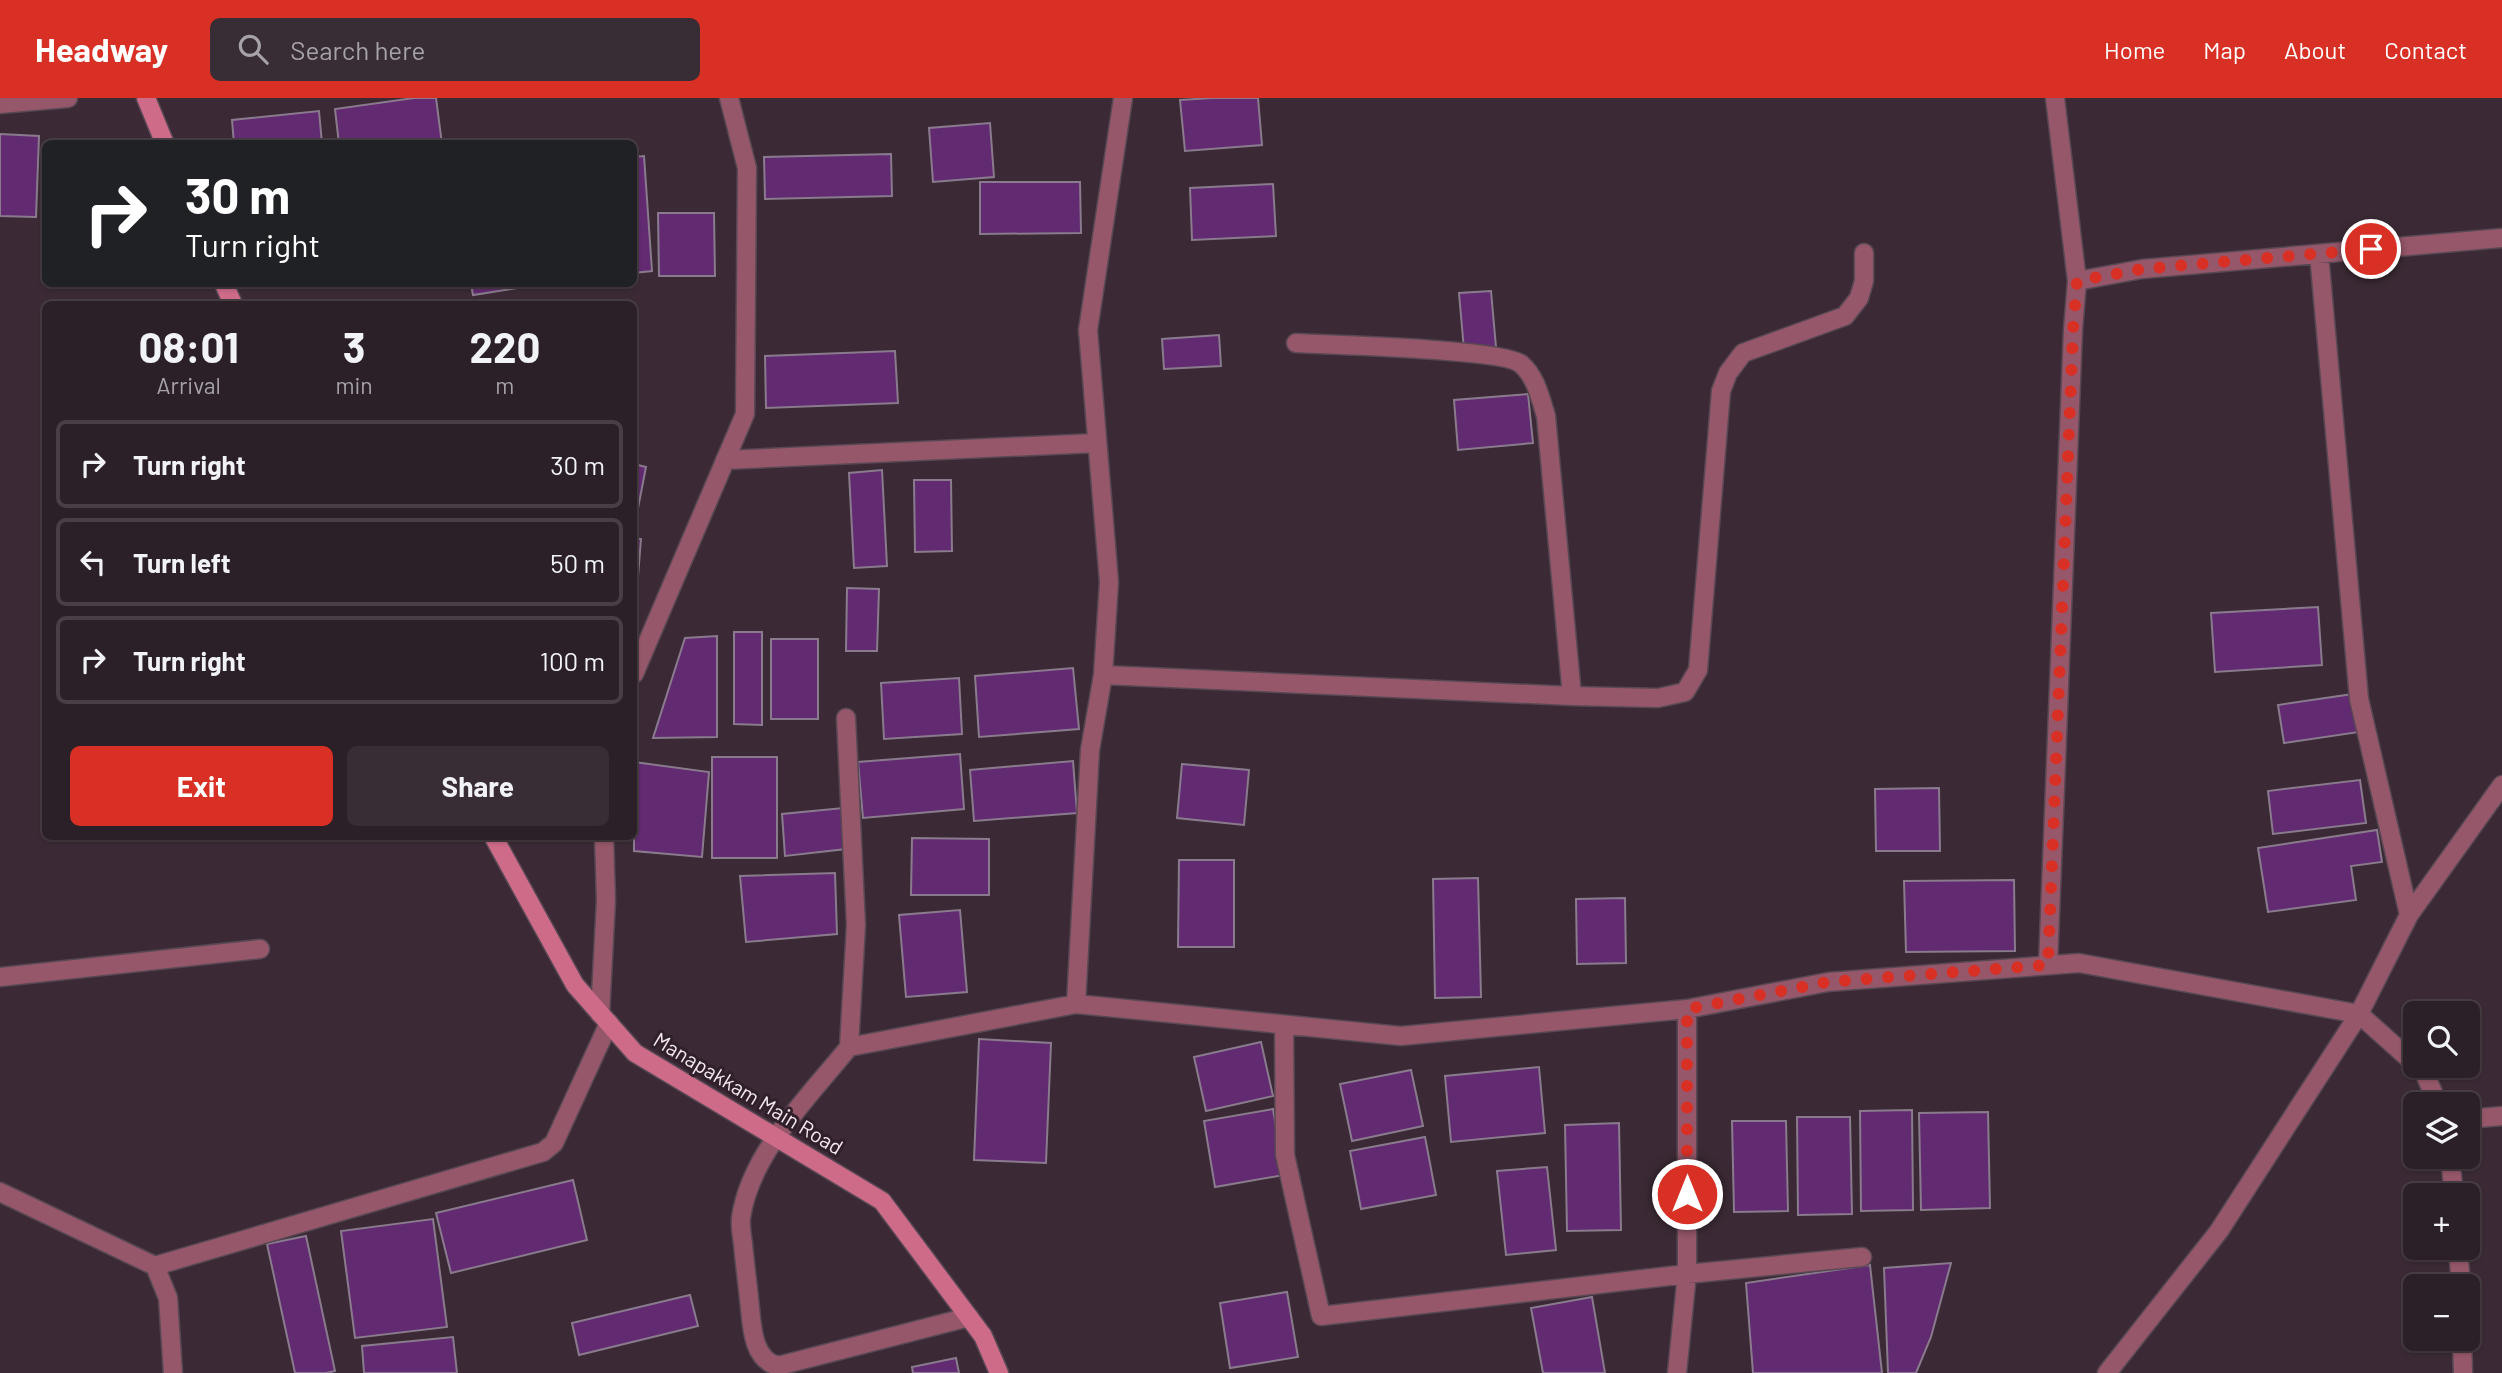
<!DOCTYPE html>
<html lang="en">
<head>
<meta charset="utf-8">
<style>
	body { margin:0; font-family:Barlow,sans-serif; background:#382d34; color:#f1f3f6; height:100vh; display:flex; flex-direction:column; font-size:26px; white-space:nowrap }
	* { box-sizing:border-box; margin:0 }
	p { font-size:23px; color:#a6a3a8 }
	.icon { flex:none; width:38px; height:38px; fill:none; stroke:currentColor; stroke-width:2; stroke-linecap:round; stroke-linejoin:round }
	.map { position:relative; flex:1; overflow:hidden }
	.side { position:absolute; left:42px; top:203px; width:595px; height:539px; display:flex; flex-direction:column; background:#2c2028; border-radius:10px; box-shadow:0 2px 5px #0004,0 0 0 2px #483e45 }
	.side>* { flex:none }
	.guide { position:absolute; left:42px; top:42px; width:595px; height:147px; border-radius:10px; box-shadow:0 2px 5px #0004,0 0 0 2px #483e45; background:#202124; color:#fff; overflow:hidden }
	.buttons { position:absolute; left:2403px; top:903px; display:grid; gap:14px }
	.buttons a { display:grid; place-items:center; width:77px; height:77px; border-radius:10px; background:#2c2028; box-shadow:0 2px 5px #0004,0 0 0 2px #483e45; font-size:35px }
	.pin { position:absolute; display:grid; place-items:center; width:60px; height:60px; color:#fff; margin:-30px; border:4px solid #fff; border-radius:50%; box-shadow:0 2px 7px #0007 }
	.me { position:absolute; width:77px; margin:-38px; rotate:0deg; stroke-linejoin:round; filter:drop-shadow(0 0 5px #0008) }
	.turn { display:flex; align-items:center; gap:24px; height:147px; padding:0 28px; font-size:32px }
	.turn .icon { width:91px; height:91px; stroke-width:2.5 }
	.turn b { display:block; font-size:49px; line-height:60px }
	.eta { display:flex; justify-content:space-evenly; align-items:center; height:119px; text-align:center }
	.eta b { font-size:42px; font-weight:700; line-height:49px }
	.cta { display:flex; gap:14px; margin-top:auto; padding:14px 28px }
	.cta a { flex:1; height:80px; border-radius:10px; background:#d93025; color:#fff; font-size:28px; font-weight:700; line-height:80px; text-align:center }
	.cta a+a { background:#382d34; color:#f1f3f6 }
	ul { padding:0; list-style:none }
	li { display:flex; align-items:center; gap:21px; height:88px; margin:0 14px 10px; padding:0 14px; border:4px solid #483e45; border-radius:10px }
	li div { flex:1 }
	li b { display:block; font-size:26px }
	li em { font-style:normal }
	header { display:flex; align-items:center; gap:42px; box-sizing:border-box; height:98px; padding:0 35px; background:#d93025; color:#fff }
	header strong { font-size:33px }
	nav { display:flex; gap:38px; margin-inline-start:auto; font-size:24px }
	.search { width:490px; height:63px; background:#382d34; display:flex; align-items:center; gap:18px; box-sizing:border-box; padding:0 24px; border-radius:10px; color:#a6a3a8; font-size:26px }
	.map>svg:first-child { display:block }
	.building { fill:#622a70; stroke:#897b8d; stroke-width:2 }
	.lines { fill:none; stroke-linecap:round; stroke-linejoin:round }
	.street-casing { stroke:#584853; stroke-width:21 }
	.secondary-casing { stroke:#584853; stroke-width:21 }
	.street { stroke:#955769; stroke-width:18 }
	.secondary { stroke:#cd6b89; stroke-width:18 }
	.route { stroke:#d93025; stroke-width:12; stroke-dasharray:0 21.6 }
	.labels { text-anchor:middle; stroke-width:6; stroke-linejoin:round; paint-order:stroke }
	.street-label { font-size:21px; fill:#f3e8ef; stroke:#30202b }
</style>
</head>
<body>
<header>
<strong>Headway</strong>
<div class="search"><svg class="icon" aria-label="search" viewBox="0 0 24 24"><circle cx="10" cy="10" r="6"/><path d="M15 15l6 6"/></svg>Search here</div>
<nav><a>Home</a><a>Map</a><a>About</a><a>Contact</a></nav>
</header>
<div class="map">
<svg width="2502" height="1275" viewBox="0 0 2502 1275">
	<rect width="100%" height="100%" fill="#3b2a35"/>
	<!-- building -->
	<path class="building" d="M414 0H436L442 46H339L335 11Z
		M1212 0H1258L1262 47 1185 53 1180 2Z
		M319 13 322 46H234L232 22Z
		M990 25 994 79 933 84 929 30Z
		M0 36 39 38 36 119 0 118Z
		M891 56 892 98 765 101 764 59Z
		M644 58 652 173 634 175V59Z
		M980 84H1080L1081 135 980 136Z
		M1273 86 1276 138 1192 142 1190 90Z
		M658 115H714L715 178H659Z
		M471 186H524V189L473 197Z
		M1491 193 1496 249 1464 252 1459 195Z
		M1219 237 1221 268 1164 271 1162 241Z
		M895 253 898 305 766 310 765 258Z
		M1528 296 1533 345 1458 352 1454 302Z
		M634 366 646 369 634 431Z
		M882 372 887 468 854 470 849 375Z
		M914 382H951L952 453 915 454Z
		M634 440 641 441 637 491 634 490Z
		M847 490 879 491 877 553H846Z
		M2318 509 2322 567 2215 574 2211 515Z
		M734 534H762V627L734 626Z
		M717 538V639L653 640 685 540Z
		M771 541H818V621H771Z
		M1073 570 1079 631 979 639 975 578Z
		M959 580 962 636 884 641 881 585Z
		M2353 596 2359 634 2284 645 2278 607Z
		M960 656 964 711 863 720 858 664Z
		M712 659H777V760H712Z
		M1073 663 1077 715 974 723 970 672Z
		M634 664 709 674 702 759 634 753Z
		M1182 666 1249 672 1244 727 1177 720Z
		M2360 682 2366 725 2273 736 2268 693Z
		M1939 690 1940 753H1876L1875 691Z
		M843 710 846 751 785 758 782 716Z
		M2377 732 2382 764 2351 768 2356 802 2268 814 2258 750Z
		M912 740 989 741V797H911Z
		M1179 762H1234V849H1178Z
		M835 775 837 836 746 844 740 778Z
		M1478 780 1481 899 1435 900 1433 781Z
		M2014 782 2015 853 1906 854 1904 783Z
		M1625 800 1626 865 1577 866 1576 801Z
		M960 812 967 894 906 899 899 817Z
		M979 941 1051 945 1046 1065 974 1062Z
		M1261 944 1273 998 1206 1013 1194 959Z
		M1539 969 1545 1035 1451 1044 1445 978Z
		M1411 972 1423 1028 1352 1043 1340 986Z
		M1273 1011 1284 1077 1215 1089 1204 1023Z
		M1912 1012 1913 1112 1861 1113 1860 1013Z
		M1988 1014 1990 1110 1921 1112 1919 1015Z
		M1797 1019H1850L1852 1116 1798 1117Z
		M1732 1023H1786L1788 1113 1734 1114Z
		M1619 1025 1621 1132 1567 1133 1565 1027Z
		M1425 1039 1436 1097 1361 1111 1350 1053Z
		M1547 1069 1556 1152 1506 1157 1497 1073Z
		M573 1082 587 1142 451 1175 436 1115Z
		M433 1121 447 1229 355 1240 341 1133Z
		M306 1138 335 1273 326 1275H295L267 1146Z
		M1951 1165 1931 1239 1916 1275H1888L1884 1170Z
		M1870 1167 1882 1275H1753L1746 1185Z
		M1287 1194 1298 1259 1230 1270 1220 1205Z
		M690 1197 698 1228 579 1257 572 1225Z
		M1592 1199 1605 1275H1543L1531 1210Z
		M453 1239 457 1275H364L362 1248Z
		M956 1260 959 1275H913L912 1269Z"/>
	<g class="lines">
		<defs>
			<path id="street" d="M0 6 68 0
				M2319 156 2359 601 2409 817
				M2077 183 2142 171 2502 140
				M1296 245C1330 247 1504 251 1521 266 1536 279 1540 299 1546 318L1572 598
				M725 362 1097 345
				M634 576 745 316 747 70 729 0
				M1103 577 1572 598 1658 600 1685 594 1698 572 1721 293 1728 275 1743 255 1845 218 1859 200 1864 183V155
				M846 620 856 827 849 949
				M2048 867 2073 232 2077 183 2055 0
				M0 879 260 851
				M1076 906 1090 652 1103 577 1109 484 1088 232 1123 0
				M600 916 606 802 604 738
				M1284 927 1285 1057 1321 1218 1687 1176 1862 1159
				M2417 968 2424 974 2438 1006
				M2468 1021 2502 1018
				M2450 1059 2454 1097
				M0 1094 155 1168 168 1200 173 1275
				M2458 1150 2461 1188
				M155 1168 543 1054 554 1045 609 925
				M969 1219 778 1268C754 1262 752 1232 750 1210 748 1189 745 1168 743 1146 742 1138 740 1128 741 1120 750 1055 809 999 849 949L1076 906 1401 938 1687 911 1828 884 2079 865 2359 916 2415 966
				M2462 1241 2463 1275
				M1677 1275 1687 1176V911
				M2107 1275 2219 1133 2359 916 2409 817 2502 687"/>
			<path id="secondary" d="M146 0 165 46
				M224 186 233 206
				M493 738 575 887 635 955 882 1103 983 1238 999 1275"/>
		</defs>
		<!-- street casing -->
		<use href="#street" class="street-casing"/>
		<!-- secondary casing -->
		<use href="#secondary" class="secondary-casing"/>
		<!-- street -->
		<use href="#street" class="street"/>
		<!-- secondary -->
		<use href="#secondary" class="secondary"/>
	</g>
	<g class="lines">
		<!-- route -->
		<path class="route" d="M1687 1096V911L1828 884 2048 867 2073 232 2077 183 2142 171 2371 151"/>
	</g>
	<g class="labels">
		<!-- street labels -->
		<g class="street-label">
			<text transform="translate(748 996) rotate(31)" y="7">Manapakkam Main Road</text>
		</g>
	</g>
</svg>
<div class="buttons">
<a><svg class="icon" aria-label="search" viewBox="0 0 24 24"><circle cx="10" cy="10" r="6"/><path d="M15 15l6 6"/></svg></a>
<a><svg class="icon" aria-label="layers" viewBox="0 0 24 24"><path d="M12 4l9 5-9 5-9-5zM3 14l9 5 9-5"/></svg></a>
<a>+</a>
<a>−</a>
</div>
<div class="pin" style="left:2371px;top:151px;background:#d93025"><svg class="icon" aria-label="arrive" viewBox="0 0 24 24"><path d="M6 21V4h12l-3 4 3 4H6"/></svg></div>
<svg class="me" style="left:1687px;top:1096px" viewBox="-20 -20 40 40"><circle r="17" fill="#d93025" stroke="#fff" stroke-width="3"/><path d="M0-11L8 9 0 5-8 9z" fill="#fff"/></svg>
<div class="guide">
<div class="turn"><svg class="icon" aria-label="right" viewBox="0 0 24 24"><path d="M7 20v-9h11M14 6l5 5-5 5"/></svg><div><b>30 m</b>Turn right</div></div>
</div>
<section class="side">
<div class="eta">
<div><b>08:01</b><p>Arrival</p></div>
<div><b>3</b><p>min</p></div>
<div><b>220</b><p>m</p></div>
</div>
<ul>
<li><svg class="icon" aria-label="right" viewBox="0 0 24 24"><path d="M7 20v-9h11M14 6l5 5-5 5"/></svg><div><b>Turn right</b></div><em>30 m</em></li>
<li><svg class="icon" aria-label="left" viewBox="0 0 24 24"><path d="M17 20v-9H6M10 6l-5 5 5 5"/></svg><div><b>Turn left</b></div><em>50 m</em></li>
<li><svg class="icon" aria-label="right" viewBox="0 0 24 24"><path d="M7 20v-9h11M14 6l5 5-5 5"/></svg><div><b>Turn right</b></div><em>100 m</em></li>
</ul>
<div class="cta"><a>Exit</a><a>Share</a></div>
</section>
</div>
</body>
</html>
